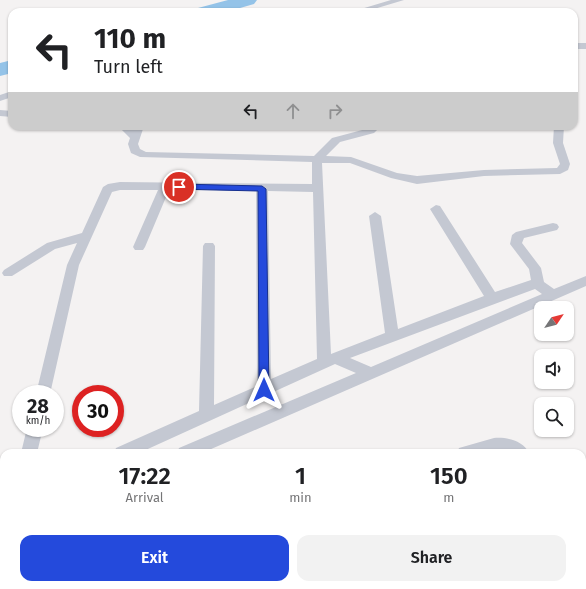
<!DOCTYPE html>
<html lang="en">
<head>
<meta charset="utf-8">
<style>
	body { margin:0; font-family:"Fira Sans",sans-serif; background:#f2f2f2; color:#202124; height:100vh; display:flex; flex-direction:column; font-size:15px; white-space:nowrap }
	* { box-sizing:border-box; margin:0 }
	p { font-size:13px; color:#757577 }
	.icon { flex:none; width:22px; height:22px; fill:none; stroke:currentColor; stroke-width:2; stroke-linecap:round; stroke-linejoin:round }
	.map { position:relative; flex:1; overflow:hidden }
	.details { position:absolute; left:0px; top:449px; width:586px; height:140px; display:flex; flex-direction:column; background:#fff; border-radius:12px 12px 0 0; box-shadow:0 1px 3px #0004 }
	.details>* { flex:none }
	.top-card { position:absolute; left:8px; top:8px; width:570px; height:122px; border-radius:12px; box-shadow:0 1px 3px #0004; background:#fff; color:#202124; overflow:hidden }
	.needle { width:26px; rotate:55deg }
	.fabs { position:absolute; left:534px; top:301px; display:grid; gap:8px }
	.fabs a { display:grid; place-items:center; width:40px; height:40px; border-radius:8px; background:#fff; box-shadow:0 1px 3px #0004; font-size:20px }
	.speed { position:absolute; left:12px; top:385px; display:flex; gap:8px; font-size:20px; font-weight:700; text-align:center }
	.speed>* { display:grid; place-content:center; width:52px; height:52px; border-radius:50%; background:#fff; box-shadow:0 1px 3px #0004; line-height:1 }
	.speed small { font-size:10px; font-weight:400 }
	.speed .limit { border:6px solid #d22; background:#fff; color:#111 }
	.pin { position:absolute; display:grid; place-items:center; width:34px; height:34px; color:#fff; margin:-17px; border:2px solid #fff; border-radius:50%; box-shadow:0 1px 4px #0007 }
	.me { position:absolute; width:44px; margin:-22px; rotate:0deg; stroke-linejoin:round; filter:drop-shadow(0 0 3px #0008) }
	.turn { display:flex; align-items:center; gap:14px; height:84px; padding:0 20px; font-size:18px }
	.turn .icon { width:52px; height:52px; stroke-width:2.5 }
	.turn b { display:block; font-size:28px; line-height:34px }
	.lanes { display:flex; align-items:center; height:38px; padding:0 20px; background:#0003; justify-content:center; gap:20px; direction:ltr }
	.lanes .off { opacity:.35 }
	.eta { display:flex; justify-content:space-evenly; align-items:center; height:68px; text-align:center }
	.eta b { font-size:24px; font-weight:600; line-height:28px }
	.button { display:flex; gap:8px; margin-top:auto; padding:8px 20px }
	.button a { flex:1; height:46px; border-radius:12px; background:#244adc; color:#fff; font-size:16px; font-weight:600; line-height:46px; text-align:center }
	.button a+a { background:#f2f2f2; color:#202124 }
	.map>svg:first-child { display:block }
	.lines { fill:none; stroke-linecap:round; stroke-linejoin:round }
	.river { fill:#94c3e8; fill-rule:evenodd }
	.minor { fill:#c4c8d2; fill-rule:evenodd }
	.route { fill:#244adc; stroke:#17308f }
</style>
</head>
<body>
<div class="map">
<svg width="586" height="589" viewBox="0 0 586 589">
	<rect width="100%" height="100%" fill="#f4f2f2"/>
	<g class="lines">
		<!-- river -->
		<path class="river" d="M228 0H257L254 4 226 12H196L198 8Z
			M12 60V73L0 76V63Z"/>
		<!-- minor -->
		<path class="minor" d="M391 0H404L364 12H351Z
			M574 43H586V49H574Z
			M12 91V97L0 101V95Z
			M0 110 12 111V117L0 116Z
			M118 126H129L133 129 134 126H144L138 144 140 149 146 152 314 156 332 138 366 129 370 126H381L374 133 340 142 326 156 351 157 397 173 417 176 484 170 557 168 560 164 553 143 554 126H564L563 143 570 164 568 170 560 174 484 176 417 184 391 178 350 163H322L331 354 385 333 369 216 375 212 381 216 398 329 484 296 430 209 436 205 440 206 495 292 531 280 529 269 510 244 512 235 516 232 553 223 557 224 559 227 557 230 524 238 522 243 541 268 544 282 554 289 586 276V286L202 453H177L179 448 356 373 335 364 139 453H114L116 448 199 411 203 246 205 243H213L215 246 214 405 257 386 256 191 169 190 145 247 143 250H135L133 247 158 190H120L112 192 79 265 50 394H36L67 265 77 243 55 249 12 276H4L2 273 4 270 47 243 82 233 103 187 108 184 120 182 312 184V162L140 157 131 153 128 144 130 138ZM268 191 313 192 317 359 271 379ZM535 289 542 294 371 367 350 358Z
			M27 428H43L37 453H21Z
			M494 438C506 437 523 440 529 453H457L459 448Z
			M4 495V511L0 513V497Z
			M582 502 586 503V521L582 520Z
			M4 525V543L0 545V527Z
			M174 585H198L196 589H172Z"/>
	</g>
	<!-- route -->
	<path class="route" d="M179 184 262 186 266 189 269 390 267 393 264 394 259 390 258 191 177 189 175 187Z"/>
</svg>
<div class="fabs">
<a><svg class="needle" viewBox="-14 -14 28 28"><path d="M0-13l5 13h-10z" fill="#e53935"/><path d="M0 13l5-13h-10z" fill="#757577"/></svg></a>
<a><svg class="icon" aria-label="sound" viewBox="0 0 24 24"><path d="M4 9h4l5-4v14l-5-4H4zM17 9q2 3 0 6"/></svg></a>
<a><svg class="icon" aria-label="search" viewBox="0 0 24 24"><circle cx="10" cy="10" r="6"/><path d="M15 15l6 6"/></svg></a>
</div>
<div class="speed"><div>28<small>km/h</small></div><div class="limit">30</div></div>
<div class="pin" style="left:179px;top:187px;background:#d93025"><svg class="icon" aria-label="arrive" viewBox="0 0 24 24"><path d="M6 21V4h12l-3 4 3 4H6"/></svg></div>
<svg class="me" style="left:264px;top:390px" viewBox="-20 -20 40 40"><path d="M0-17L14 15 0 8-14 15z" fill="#244adc" stroke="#fff" stroke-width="4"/></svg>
<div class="top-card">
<div class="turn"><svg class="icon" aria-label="left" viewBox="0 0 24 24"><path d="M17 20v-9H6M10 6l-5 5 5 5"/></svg><div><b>110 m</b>Turn left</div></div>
<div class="lanes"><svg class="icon" aria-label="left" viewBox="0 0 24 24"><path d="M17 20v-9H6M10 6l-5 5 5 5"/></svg><svg class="icon off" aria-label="ahead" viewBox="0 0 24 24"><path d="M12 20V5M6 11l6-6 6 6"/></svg><svg class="icon off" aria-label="right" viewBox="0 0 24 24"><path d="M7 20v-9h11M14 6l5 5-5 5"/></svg></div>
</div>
<section class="details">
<div class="eta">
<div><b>17:22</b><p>Arrival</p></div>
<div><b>1</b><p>min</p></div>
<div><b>150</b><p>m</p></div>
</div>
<div class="button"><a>Exit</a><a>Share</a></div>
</section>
</div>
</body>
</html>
